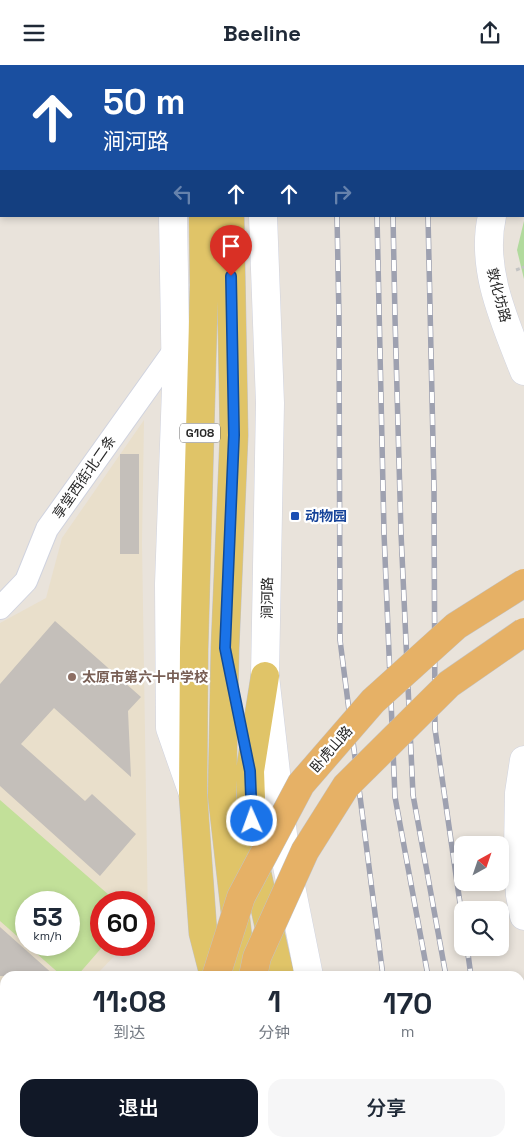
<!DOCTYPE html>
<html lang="zh">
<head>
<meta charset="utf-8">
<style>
	body { margin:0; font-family:"Space Grotesk","Noto Sans SC",sans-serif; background:#f6f6f7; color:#1f2937; height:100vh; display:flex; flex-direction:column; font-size:19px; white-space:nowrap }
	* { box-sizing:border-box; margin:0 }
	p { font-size:16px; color:#747a83 }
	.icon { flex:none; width:28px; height:28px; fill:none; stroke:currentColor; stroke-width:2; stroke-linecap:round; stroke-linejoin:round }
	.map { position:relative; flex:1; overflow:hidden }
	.panel { position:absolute; left:0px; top:906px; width:525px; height:176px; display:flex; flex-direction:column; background:#fff; border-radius:15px 15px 0 0; box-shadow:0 2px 8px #0003 }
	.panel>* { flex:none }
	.banner { position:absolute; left:0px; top:0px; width:525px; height:152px; box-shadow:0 2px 8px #0003; background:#1a4fa0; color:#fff; overflow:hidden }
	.needle { width:32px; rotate:40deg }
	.buttons { position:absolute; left:454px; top:771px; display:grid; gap:10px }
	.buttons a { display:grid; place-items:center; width:55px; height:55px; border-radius:10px; background:#fff; box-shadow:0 2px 8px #0003; font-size:25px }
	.speed { position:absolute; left:15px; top:826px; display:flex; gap:10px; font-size:25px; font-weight:700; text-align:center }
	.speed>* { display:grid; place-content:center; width:65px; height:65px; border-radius:50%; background:#fff; box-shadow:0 2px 8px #0003; line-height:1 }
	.speed small { font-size:12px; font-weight:400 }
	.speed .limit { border:8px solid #d22; background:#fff; color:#111 }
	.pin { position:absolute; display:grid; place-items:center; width:42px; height:42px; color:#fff; margin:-51px -21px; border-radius:50% 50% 50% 0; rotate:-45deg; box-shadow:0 0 5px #0007 }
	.pin .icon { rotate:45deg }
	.me { position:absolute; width:55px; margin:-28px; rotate:358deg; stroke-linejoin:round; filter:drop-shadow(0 0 4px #0008) }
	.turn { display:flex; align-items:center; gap:18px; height:105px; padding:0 20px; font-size:22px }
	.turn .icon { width:65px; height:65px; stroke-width:2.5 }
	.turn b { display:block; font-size:35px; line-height:42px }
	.lanes { display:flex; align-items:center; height:48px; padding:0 20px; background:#0003; justify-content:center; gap:25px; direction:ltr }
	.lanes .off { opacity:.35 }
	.eta { display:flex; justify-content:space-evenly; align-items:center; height:85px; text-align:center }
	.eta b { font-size:30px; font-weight:600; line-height:35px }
	.button { display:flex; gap:10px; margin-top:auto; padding:10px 20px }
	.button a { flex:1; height:58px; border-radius:15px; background:#111827; color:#fff; font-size:20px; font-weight:600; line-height:58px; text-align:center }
	.button a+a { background:#f6f6f7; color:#1f2937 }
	header { display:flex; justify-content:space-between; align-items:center; height:65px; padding:0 20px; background:#fff; font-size:22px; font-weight:600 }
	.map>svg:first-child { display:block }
	.education { fill:#e9dfcb; fill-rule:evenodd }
	.green { fill:#b1da9d }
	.pitch { fill:#c2e099 }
	.building { fill:#c4bfba }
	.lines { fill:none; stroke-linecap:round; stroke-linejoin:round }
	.minor-casing { stroke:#d0d3df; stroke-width:24 }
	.tertiary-casing { stroke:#d0d3df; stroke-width:29 }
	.secondary-casing { stroke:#d0d3df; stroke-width:29 }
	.primary-casing { stroke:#c3c3c3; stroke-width:29 }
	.trunk-casing { stroke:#c3c3c3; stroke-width:29 }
	.path { stroke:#c3c3c3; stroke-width:3; stroke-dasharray:4 2.5; stroke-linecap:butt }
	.minor { stroke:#fff; stroke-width:22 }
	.tertiary { stroke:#fff; stroke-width:28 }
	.secondary { stroke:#fff; stroke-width:28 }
	.primary { stroke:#e0c468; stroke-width:28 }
	.trunk { stroke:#e6b166; stroke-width:28 }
	.rail-casing { stroke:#9ea1b0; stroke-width:5.5 }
	.rail { stroke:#fff; stroke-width:4; stroke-dasharray:11; stroke-linecap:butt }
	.trunk-bridge-casing { stroke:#c3c3c3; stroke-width:29; stroke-linecap:butt }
	.trunk-bridge { stroke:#e6b166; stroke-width:28 }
	.route-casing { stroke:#114b97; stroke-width:12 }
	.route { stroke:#1a73e8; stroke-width:9 }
	.transit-dot { fill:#1a4fb4; stroke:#fff; stroke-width:2 }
	.education-dot { fill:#8d6e63; stroke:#fff; stroke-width:2 }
	.labels { text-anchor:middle; stroke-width:4.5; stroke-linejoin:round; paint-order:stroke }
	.shield { fill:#fff; stroke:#686868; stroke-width:1 }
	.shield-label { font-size:12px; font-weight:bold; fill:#282828 }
	.street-label { font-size:14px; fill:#282828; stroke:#fff }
	.transit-label { font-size:14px; font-weight:bold; fill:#164399; stroke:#fff; text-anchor:start }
	.education-label { font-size:14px; font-weight:bold; fill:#785e54; stroke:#fff; text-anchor:start }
</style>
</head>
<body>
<header><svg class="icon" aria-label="menu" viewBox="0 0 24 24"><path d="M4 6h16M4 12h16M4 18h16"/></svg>Beeline<svg class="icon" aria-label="share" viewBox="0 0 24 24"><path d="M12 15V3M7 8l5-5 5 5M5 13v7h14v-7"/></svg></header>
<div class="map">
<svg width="524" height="1082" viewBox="0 0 524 1082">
	<rect width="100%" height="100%" fill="#e9e3db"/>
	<!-- education -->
	<path class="education" d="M144 355 142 478 148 857 144 861V838H101V880H125L95 911H5V920L0 915V558L46 533 62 473ZM26 838H69V880H26Z"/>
	<!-- green -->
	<path class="green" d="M524 156V214L517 185Z"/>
	<!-- pitch -->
	<path class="pitch" d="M0 735 117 837 101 838V880H104L77 911H62L27 880H69V838H26V879L0 856Z"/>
	<!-- building -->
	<path class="building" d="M120 389H139V489H120Z
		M55 556 141 632 128 646 131 712 54 643 21 679 85 736 92 729 136 769 100 811 0 721V619Z
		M0 862 55 911H0Z"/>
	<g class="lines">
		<defs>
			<path id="minor" d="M0 543 26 516 47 464 176 283"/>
			<path id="tertiary" d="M507 0V1
				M106 1 116 0
				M0 14H1
				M524 82V77
				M492 151C480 204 505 257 524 306
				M524 695 519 728 518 787 520 830 524 851"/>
			<path id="secondary" d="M166 0 167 1
				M258 0V1
				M173 151 176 324 169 519 170 663 192 726
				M263 151 270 338 265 611 286 796 309 911
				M360 1078 362 1082"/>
			<path id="primary" d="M200 0V1
				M227 0V1
				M203 151 204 220 194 584 193 729 203 868 214 911
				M230 151 234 370 225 583 222 731 238 873 249 911
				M265 611 250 706 253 790 280 911
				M260 1078 262 1082
				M303 1078 305 1082
				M331 1078 333 1082"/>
			<path id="trunk" d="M208 1078 209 1082
				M242 1078 243 1082"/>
		</defs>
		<!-- minor casing -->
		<use href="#minor" class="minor-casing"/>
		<!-- tertiary casing -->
		<use href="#tertiary" class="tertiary-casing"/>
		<!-- secondary casing -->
		<use href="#secondary" class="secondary-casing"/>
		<!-- primary casing -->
		<use href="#primary" class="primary-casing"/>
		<!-- trunk casing -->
		<use href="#trunk" class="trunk-casing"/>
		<!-- path -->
		<path class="path" d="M516 205 524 202
			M520 988 524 1003
			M392 1078 393 1082"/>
		<!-- minor -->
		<use href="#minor" class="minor"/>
		<!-- tertiary -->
		<use href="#tertiary" class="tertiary"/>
		<!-- secondary -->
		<use href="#secondary" class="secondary"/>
		<!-- primary -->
		<use href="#primary" class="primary"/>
		<!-- trunk -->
		<use href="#trunk" class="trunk"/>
		<defs>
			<path id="rail" d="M334 0V1
				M374 0V1
				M391 0V1
				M423 0V1
				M337 151 339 253 340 575 383 911
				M377 151 384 468 395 732 428 911
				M393 151 395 253 401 468 413 730 446 911
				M428 151 434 423 435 664 462 852
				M467 882 471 911
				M435 1078 436 1082
				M464 1078 466 1082
				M483 1078 485 1082
				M506 1078 508 1082"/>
		</defs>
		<!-- rail casing -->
		<use href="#rail" class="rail-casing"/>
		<!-- rail -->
		<use href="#rail" class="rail"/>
		<defs>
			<path id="trunk-bridge" d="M216 911 241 832 301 719 373 636 456 561 524 518
				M253 911 257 892 305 786 346 721 449 619 524 567"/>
		</defs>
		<!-- trunk-bridge casing -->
		<use href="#trunk-bridge" class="trunk-bridge-casing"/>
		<!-- trunk-bridge -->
		<use href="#trunk-bridge" class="trunk-bridge"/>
	</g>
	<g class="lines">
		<defs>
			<path id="route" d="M231 211 234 370 225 583 250 706 252 756"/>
		</defs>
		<!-- route casing -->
		<use href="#route" class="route-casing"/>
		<!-- route -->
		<use href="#route" class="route"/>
	</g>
	<!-- markers -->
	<rect class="transit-dot" x="290" y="446" width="10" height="10" rx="2.5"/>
	<circle class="education-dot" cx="72" cy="612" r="5"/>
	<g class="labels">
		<!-- shield labels -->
		<rect class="shield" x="180" y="358.5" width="40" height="19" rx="4"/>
		<g class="shield-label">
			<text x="200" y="372">G108</text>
		</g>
		<!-- street labels -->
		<g class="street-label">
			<text transform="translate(499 230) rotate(75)" y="5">敦化坊路</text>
			<text transform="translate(84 412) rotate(-55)" y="5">享堂西街北二条</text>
			<text transform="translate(267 533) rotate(-89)" y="5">涧河路</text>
			<text transform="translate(331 684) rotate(-49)" y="5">卧虎山路</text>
		</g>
		<!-- transit labels -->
		<g class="transit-label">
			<text x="305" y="456">动物园</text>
		</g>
		<!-- education labels -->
		<g class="education-label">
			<text x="82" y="617">太原市第六十中学校</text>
		</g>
	</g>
</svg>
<div class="buttons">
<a><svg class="needle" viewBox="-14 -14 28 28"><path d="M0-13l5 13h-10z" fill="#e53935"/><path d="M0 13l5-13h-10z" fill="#747a83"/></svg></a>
<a><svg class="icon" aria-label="search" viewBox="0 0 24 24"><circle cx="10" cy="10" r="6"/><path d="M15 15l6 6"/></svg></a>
</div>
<div class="speed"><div>53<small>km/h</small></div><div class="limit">60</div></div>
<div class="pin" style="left:231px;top:211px;background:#d93025"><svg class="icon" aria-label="arrive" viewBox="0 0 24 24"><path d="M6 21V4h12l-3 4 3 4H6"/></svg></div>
<svg class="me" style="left:252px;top:756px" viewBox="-20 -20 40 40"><circle r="17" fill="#1a73e8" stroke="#fff" stroke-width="3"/><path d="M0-11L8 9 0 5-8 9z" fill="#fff"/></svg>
<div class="banner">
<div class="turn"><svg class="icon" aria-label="ahead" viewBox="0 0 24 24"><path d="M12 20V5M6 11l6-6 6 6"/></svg><div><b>50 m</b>涧河路</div></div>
<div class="lanes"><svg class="icon off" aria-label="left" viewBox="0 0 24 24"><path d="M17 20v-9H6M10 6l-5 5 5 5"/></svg><svg class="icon" aria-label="ahead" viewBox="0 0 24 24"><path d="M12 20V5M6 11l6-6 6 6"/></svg><svg class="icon" aria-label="ahead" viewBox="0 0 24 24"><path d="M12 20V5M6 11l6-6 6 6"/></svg><svg class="icon off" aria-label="right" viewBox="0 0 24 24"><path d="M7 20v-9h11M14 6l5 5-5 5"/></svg></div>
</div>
<section class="panel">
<div class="eta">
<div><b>11:08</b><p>到达</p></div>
<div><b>1</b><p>分钟</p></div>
<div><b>170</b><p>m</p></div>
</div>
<div class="button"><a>退出</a><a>分享</a></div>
</section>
</div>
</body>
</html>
